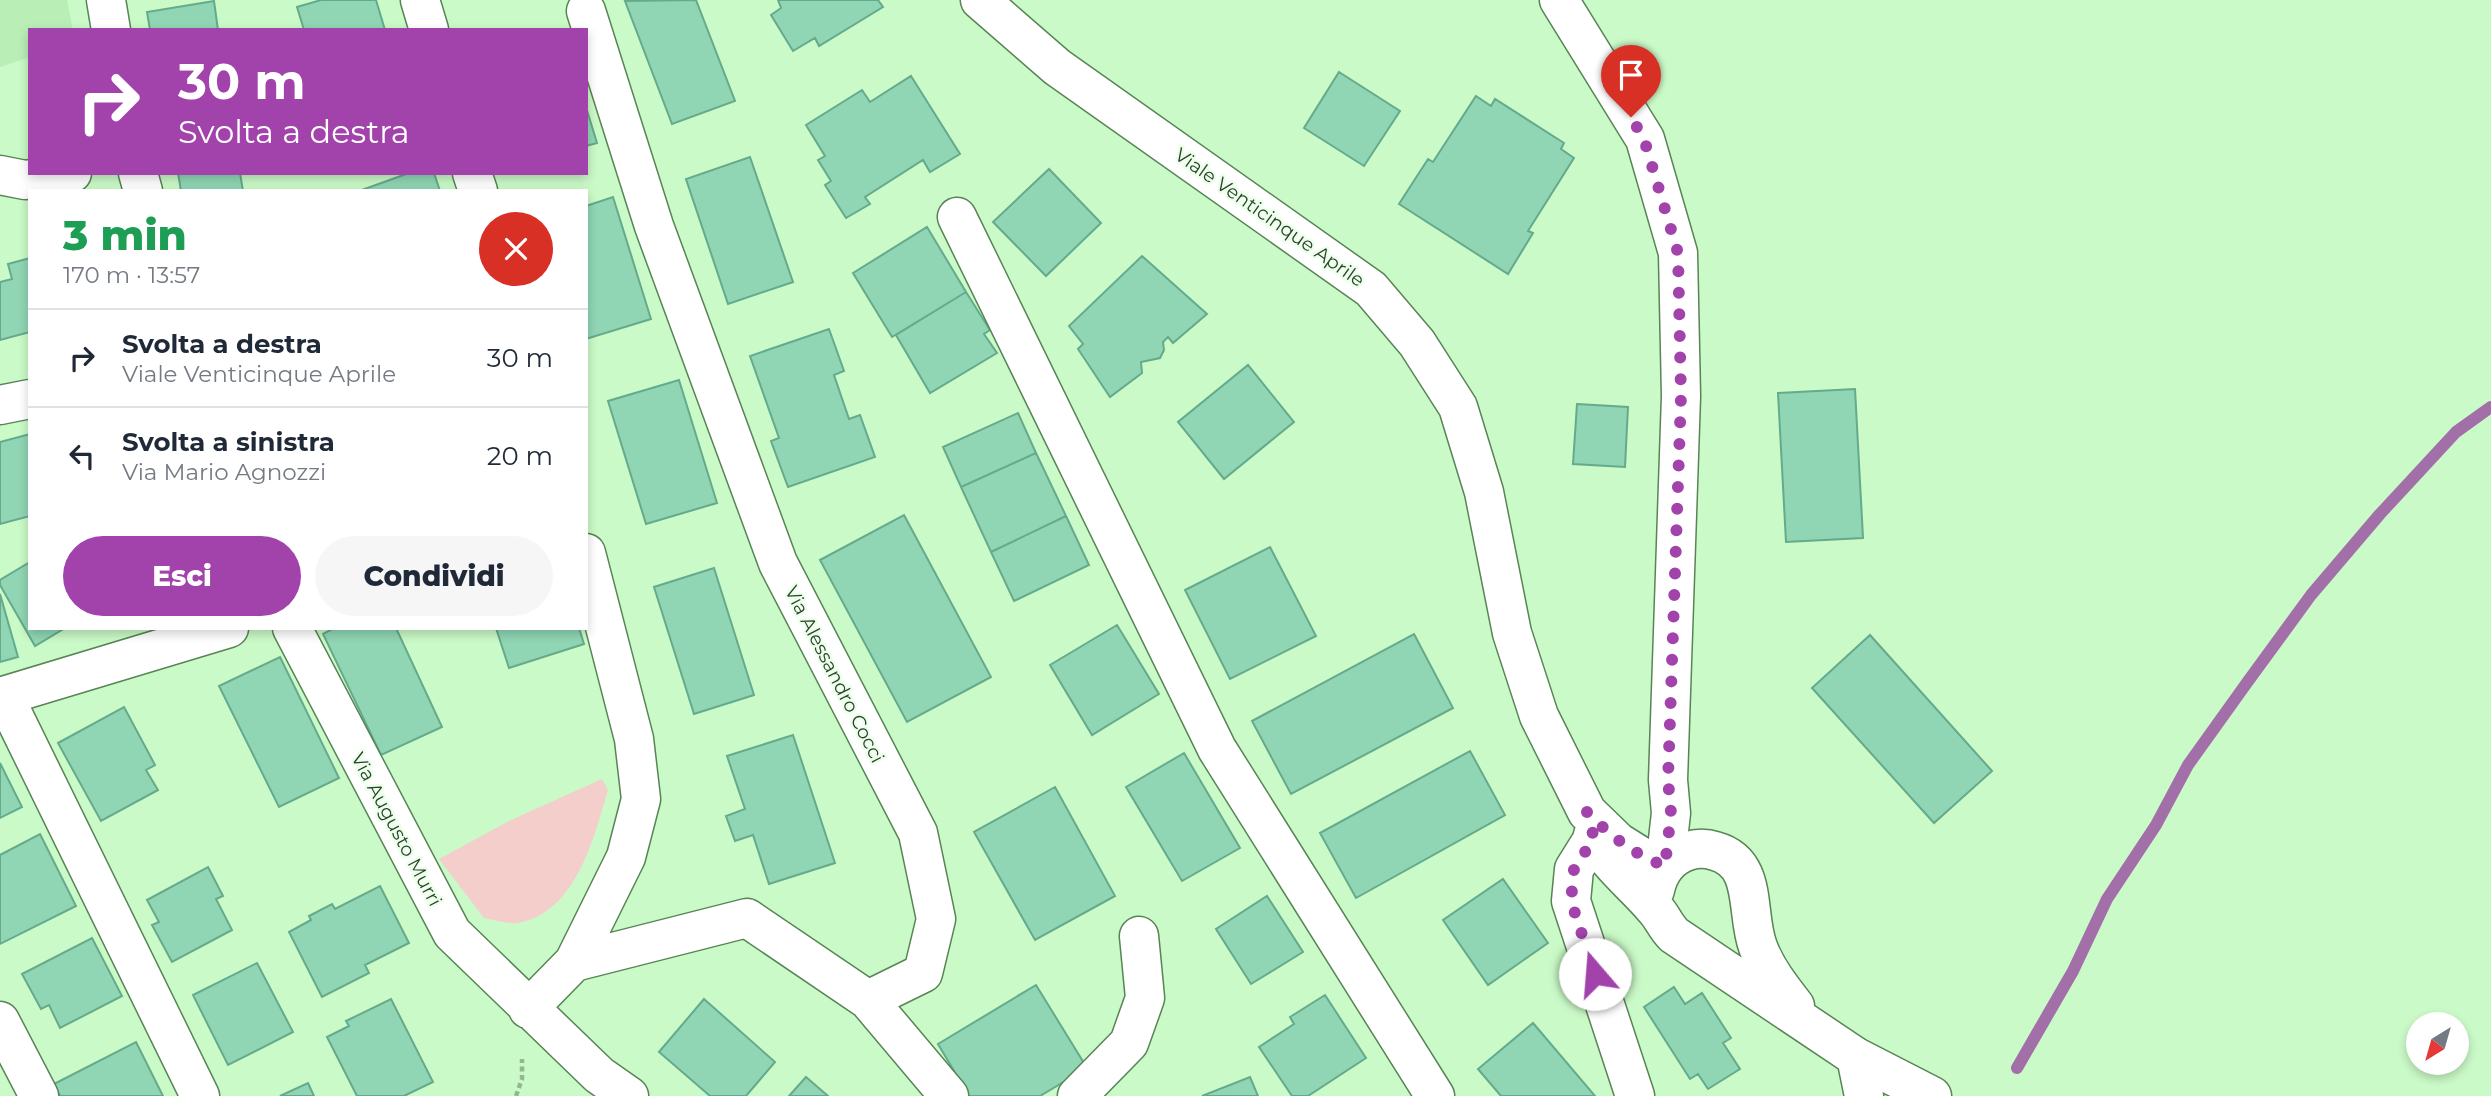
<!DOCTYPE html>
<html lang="it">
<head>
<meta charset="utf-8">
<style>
	body { margin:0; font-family:Montserrat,sans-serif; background:#f6f6f7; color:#1f2937; height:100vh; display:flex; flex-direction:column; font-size:26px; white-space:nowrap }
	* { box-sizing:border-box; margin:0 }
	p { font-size:23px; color:#747a83 }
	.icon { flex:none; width:38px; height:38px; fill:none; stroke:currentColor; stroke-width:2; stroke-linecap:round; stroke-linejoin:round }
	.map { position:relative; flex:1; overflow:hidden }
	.drawer { position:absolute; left:28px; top:189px; width:560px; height:441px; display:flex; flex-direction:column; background:#fff; border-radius:0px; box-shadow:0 4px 10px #0003 }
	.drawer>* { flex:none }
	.guide { position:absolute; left:28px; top:28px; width:560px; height:147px; border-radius:0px; box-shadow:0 4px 10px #0003; background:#a243ac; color:#fff; overflow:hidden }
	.needle { width:46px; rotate:217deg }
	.controls { position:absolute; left:2406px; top:1012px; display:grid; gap:14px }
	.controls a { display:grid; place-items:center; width:63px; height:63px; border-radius:50%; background:#fff; box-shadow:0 4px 10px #0003; font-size:35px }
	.pin { position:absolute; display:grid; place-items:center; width:60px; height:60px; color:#fff; margin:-72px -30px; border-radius:50% 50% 50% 0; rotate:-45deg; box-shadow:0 0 7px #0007 }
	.pin .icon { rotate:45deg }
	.me { position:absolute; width:77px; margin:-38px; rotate:342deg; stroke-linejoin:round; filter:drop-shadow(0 0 5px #0008) }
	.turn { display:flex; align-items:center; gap:24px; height:147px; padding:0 35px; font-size:32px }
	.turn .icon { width:91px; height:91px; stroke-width:2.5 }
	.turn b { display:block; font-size:49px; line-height:60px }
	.round { display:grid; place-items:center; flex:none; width:74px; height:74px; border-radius:37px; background:#f6f6f7 }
	.headline { display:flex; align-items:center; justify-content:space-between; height:119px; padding:0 35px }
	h1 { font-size:42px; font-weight:800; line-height:52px; color:#1e9e55 }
	.button { display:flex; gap:14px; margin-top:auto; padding:14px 35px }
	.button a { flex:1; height:80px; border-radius:42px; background:#a243ac; color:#fff; font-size:28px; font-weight:800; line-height:80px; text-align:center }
	.button a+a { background:#f6f6f7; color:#1f2937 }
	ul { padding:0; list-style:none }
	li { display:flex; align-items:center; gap:21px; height:98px; padding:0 35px; border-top:2px solid #e0e1e3 }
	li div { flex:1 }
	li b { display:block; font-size:26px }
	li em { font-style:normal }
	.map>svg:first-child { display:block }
	.built { fill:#b9efb7 }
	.green { fill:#f4cecb }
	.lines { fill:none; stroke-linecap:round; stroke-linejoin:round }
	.stream { stroke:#a36fa9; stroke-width:12 }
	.building { fill:#90d6b5; stroke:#65aa8b; stroke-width:2 }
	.minor-casing { stroke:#588456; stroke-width:41 }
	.major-casing { stroke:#588456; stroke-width:41 }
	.path { stroke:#92b890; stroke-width:4.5; stroke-dasharray:5 3.5; stroke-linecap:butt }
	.minor { stroke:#fff; stroke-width:38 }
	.major { stroke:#fff; stroke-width:38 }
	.route { stroke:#a243ac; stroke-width:12; stroke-dasharray:0 21.6 }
	.labels { text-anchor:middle; stroke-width:5; stroke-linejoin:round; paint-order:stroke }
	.street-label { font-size:19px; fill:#2d412d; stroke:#ebffea }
</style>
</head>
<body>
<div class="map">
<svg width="2491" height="1096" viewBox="0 0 2491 1096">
	<rect width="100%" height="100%" fill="#cafac7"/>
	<!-- built -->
	<path class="built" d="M0 0H67L73 30H30V57L0 67Z"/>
	<!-- green -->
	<path class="green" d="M602 779 608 790C594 837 576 914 517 923 507 924 494 920 484 918L439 859 509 821Z"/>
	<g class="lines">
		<!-- stream -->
		<path class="stream" d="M2017 1068 2073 971 2107 899 2156 825 2188 765 2246 684 2311 595 2380 514 2456 432 2491 407"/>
	</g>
	<!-- building -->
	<path class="building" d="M321 0H376L385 30H304L297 7Z
		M696 0 735 101 672 124 625 1Z
		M878 0 883 7 819 46 815 38 793 51 771 15 781 8 778 0Z
		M214 1 218 30H150L147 12Z
		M1339 72 1400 111 1364 166 1304 128Z
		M911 76 960 154 930 172 923 160 865 197 870 204 846 218 825 185 831 181 818 160 825 156 806 125 862 90 870 102Z
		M1476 96 1491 106 1495 99 1564 143 1561 149 1574 158 1528 231 1533 233 1508 274 1399 204 1428 159 1433 162Z
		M586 107 597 143 586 146Z
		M750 157 793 282 728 304 686 179Z
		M1049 169 1101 223 1046 276 993 222Z
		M178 173H240L243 191H181Z
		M409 173H434L440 191H359Z
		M613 197 651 319 586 339V206Z
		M927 227 966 292 892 337 853 273Z
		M1142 256 1207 314 1173 343 1168 337 1163 342 1164 350 1160 358 1141 362 1142 373 1110 397 1078 349 1083 344 1069 326Z
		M30 258V332L0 340V282L12 279 8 264Z
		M966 292 990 330 984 334 997 353 930 393 896 335Z
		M829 329 844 371 834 375 849 419 860 415 875 457 788 487 771 441 779 438 750 356Z
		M1248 365 1294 422 1224 479 1178 422Z
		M679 380 717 503 646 524 608 401Z
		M1855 389 1863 538 1786 542 1778 393Z
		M1577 404 1628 407 1625 467 1573 464Z
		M1018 413 1036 453 961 487 943 447Z
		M30 434V516L0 524V442Z
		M1036 453 1066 516 991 552 961 487Z
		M904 515 991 677 907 722 820 560Z
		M1066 516 1089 565 1014 601 991 552Z
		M1270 547 1316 636 1230 679 1185 590Z
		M30 562V628H65L35 646 0 585V580Z
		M714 568 754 695 694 714 654 587Z
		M0 594 18 657 0 662Z
		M1117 625 1159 694 1092 735 1050 665Z
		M334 628H396L442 727 381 755 323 634Z
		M496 628H579L584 644 509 668Z
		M1414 634 1453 708 1291 794 1252 721Z
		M1870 635 1992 771 1934 823 1812 688Z
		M280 657 339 778 279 807 219 686Z
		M124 707 155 765 146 770 158 790 101 821 58 743Z
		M793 735 835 863 769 884 753 835 735 841 726 816 745 809 727 756Z
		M1470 751 1505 815 1356 898 1320 833Z
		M1184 753 1240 848 1182 881 1126 787Z
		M0 763 22 807 0 818Z
		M1055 787 1115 896 1035 940 974 832Z
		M40 834 76 906 0 944V855Z
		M208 867 223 896 216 899 232 930 172 962 152 925 159 922 147 900Z
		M1503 879 1548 943 1488 985 1443 920Z
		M380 886 409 943 365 965 369 973 322 997 289 932 311 920 309 916 332 904 335 909Z
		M1267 896 1303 952 1251 984 1216 929Z
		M92 938 122 996 60 1028 49 1005 41 1009 22 974Z
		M257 963 293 1032 228 1065 193 995Z
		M1036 985 1087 1068 1040 1096H969L938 1044Z
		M1674 987 1685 1004 1702 993 1731 1038 1723 1043 1740 1069 1708 1089 1698 1074 1690 1079 1644 1007Z
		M1325 995 1366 1058 1308 1096H1292L1259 1047 1294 1024 1290 1017Z
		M391 999 433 1082 404 1096H357L327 1037 349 1026 346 1021Z
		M704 999 775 1062 746 1096H710L659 1052Z
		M1533 1023 1595 1096H1501L1478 1069Z
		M136 1042 163 1096H60L54 1084Z
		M806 1077 828 1096H789Z
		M1250 1077 1258 1096H1202Z
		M308 1083 314 1096H280Z"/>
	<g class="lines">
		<defs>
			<path id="minor" d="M106 0 111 30
				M420 0 429 30
				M1559 0 1645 139 1678 253 1681 396 1668 780 1671 813 1665 866
				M138 173 143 191
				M472 173 478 191
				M0 175 25 180 72 173
				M957 217 1217 749 1435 1096
				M0 405 30 399
				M292 628 452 933 599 1075 629 1096
				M4 696 200 1096
				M0 697 229 628
				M1594 837 1574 869 1571 901 1635 1096
				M574 962 747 918 868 1000 923 973 936 919 918 833 778 563 654 226 586 11
				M868 1000 949 1096
				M528 1009 574 962 626 857 641 799 634 739 586 553
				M0 1021 39 1096
				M1856 1057 1864 1096
				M1077 1096 1129 1043 1145 998 1139 936"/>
			<path id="major" d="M980 0 1057 67 1371 289 1417 343 1458 407 1484 492 1512 633 1539 716 1587 812 1618 842 1642 857 1665 866
				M1593 835C1607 865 1633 883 1654 908 1662 916 1665 926 1674 935L1856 1057 1932 1096
				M1655 890C1659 871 1669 857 1688 851 1697 848 1706 848 1715 851 1759 863 1745 913 1758 947 1766 969 1781 988 1795 1006"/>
		</defs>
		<!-- minor casing -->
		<use href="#minor" class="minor-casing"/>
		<!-- major casing -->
		<use href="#major" class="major-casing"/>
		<!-- path -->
		<path class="path" d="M516 1096 522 1079V1059"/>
		<!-- minor -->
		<use href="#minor" class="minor"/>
		<!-- major -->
		<use href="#major" class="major"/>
	</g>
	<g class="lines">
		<!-- route -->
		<path class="route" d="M1595 974 1571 901 1574 869 1594 838 1587 812C1611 836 1633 854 1665 866L1671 813 1668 780 1681 396 1678 253 1644 139 1631 117"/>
	</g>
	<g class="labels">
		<!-- street labels -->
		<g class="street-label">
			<text transform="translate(1270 217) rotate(35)" y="7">Viale Venticinque Aprile</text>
			<text transform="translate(835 674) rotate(63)" y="7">Via Alessandro Cocci</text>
			<text transform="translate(397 829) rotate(62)" y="7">Via Augusto Murri</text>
		</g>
	</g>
</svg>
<div class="controls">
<a><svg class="needle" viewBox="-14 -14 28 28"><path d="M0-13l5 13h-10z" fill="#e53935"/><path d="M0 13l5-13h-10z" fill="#747a83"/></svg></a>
</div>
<div class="pin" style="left:1631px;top:117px;background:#d93025"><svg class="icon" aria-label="arrive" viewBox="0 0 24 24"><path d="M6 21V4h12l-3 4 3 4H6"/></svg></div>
<svg class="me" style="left:1595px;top:974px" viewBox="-20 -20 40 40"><circle r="19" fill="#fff"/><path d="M0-13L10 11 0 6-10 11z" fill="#a243ac"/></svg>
<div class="guide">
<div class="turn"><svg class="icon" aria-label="right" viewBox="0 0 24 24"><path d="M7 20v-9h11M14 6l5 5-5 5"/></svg><div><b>30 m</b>Svolta a destra</div></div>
</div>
<section class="drawer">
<div class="headline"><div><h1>3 min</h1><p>170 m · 13:57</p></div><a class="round" style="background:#d93025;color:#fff"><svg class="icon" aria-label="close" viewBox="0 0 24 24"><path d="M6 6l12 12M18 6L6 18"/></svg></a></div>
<ul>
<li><svg class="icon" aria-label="right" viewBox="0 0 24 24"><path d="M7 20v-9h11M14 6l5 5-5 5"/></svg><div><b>Svolta a destra</b><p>Viale Venticinque Aprile</p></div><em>30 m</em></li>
<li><svg class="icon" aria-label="left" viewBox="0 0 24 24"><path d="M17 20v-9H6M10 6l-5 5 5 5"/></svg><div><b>Svolta a sinistra</b><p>Via Mario Agnozzi</p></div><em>20 m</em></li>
</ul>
<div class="button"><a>Esci</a><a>Condividi</a></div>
</section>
</div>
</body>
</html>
